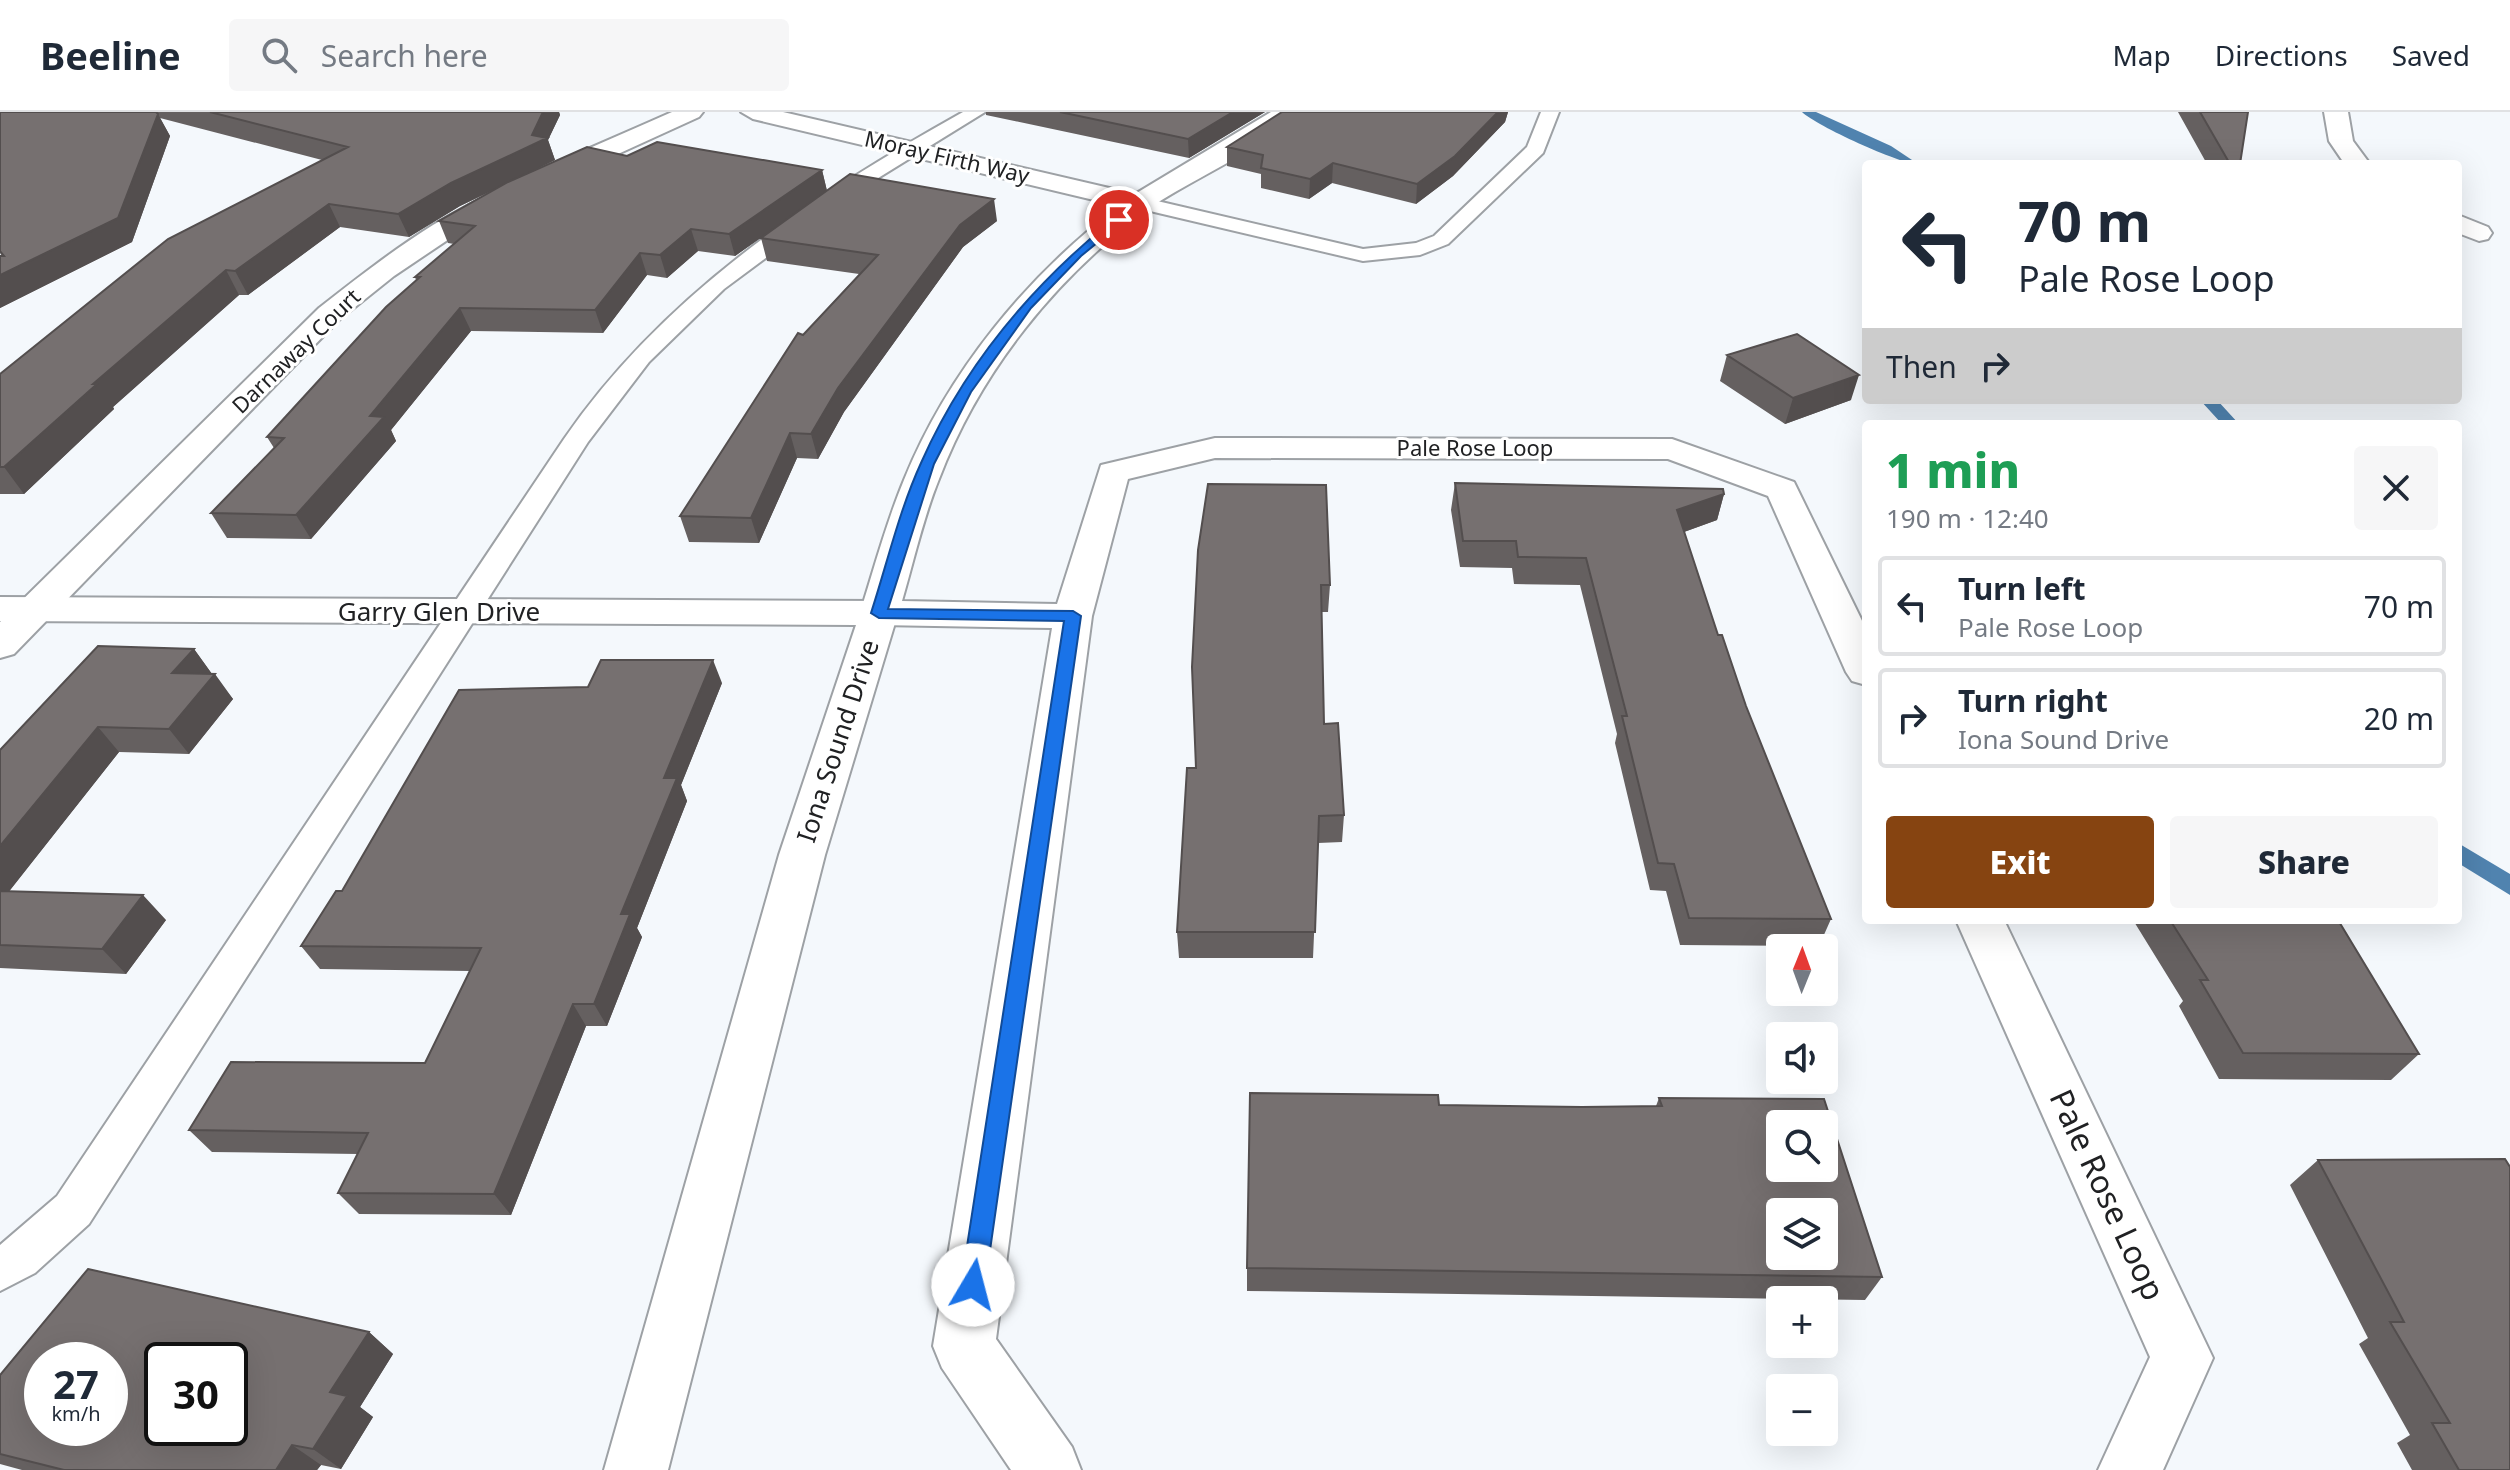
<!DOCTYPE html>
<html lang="en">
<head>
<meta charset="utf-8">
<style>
	body { margin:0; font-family:"Noto Sans",sans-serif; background:#f6f6f7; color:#1f2937; height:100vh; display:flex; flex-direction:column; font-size:30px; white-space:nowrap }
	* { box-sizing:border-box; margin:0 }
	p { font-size:26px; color:#747a83 }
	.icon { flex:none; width:44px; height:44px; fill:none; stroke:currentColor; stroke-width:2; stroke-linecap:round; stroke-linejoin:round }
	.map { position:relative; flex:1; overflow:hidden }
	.details { position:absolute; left:1862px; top:308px; width:600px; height:504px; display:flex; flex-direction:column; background:#fff; border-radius:8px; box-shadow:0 8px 32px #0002 }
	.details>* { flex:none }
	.top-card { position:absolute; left:1862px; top:48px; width:600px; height:244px; border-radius:8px; box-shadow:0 8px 32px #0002; background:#fff; color:#1f2937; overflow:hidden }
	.needle { width:52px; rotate:1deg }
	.buttons { position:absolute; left:1766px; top:822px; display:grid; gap:16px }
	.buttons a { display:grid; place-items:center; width:72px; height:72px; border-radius:8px; background:#fff; box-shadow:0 8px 32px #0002; font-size:40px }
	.speed { position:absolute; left:24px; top:1230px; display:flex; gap:16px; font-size:40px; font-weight:700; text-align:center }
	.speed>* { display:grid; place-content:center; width:104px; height:104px; border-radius:50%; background:#fff; box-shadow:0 8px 32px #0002; line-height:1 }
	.speed small { font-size:20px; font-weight:400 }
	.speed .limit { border:4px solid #111; border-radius:12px; background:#fff; color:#111 }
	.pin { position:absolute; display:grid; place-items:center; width:68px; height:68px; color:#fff; margin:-34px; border:4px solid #fff; border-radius:50%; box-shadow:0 2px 8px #0007 }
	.me { position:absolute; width:88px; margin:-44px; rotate:8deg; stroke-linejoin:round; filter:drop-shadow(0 0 6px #0008) }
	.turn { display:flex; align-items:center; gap:28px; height:168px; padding:0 24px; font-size:36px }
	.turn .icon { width:104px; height:104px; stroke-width:2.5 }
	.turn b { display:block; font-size:56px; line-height:68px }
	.then { display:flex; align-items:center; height:76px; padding:0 24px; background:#0003; gap:16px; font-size:30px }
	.round { display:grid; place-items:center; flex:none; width:84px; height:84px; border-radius:8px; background:#f6f6f7 }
	.summary { display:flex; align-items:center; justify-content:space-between; height:136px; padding:0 24px }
	h1 { font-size:48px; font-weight:800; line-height:60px; color:#1e9e55 }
	.button { display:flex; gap:16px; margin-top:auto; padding:16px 24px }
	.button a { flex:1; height:92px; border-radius:8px; background:#864411; color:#fff; font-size:32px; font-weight:800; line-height:92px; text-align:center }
	.button a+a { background:#f6f6f7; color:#1f2937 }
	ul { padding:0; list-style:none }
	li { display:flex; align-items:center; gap:24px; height:100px; margin:0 16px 12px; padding:0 8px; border:4px solid #e0e1e3; border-radius:8px }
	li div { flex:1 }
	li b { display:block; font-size:30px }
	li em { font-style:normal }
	header { display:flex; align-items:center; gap:48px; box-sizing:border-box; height:112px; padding:0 40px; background:#fff; border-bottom:2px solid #e0e1e3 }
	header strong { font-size:38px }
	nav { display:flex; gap:44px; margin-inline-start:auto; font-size:28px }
	.search { width:560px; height:72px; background:#f6f6f7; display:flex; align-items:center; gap:20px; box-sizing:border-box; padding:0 28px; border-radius:8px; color:#747a83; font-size:30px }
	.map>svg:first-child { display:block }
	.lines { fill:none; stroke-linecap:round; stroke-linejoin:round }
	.stream { fill:#5083af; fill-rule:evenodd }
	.service-casing { stroke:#9da1a5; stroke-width:4 }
	.minor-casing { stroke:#9da1a5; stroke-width:4 }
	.tertiary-casing { stroke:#9da1a5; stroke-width:4 }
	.service { fill:#fff; fill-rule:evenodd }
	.minor { fill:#fff; fill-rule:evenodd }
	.tertiary { fill:#fff; fill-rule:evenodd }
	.wall { fill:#656060 }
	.shaded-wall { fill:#534e4e }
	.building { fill:#767070; stroke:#534e4e; stroke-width:2; fill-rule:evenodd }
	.route { fill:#1a73e8; stroke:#114b97; stroke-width:2 }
	.labels { text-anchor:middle; stroke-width:6; stroke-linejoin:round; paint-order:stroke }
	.far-street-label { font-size:22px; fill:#202123; stroke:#fff }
	.street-label { font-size:26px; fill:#202123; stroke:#fff }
	.near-street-label { font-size:32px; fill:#202123; stroke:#fff }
</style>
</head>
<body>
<header>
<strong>Beeline</strong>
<div class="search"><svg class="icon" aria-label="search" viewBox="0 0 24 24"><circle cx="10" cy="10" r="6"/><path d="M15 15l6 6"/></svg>Search here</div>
<nav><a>Map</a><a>Directions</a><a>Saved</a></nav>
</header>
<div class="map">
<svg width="2510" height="1358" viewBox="0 0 2510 1358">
	<rect width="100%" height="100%" fill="#f4f8fc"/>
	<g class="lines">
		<!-- stream -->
		<path class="stream" d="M1802 0H1816L1891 34 1918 52C1899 52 1817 14 1802 0Z
			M2200 288H2217L2239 312H2222Z
			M2458 731 2510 762V783L2458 751Z"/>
		<defs>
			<path id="service" d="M963 0H985L849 84 724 177 649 250 588 330 89 1112 35 1161 0 1179V1133L57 1084 564 327C664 182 811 85 963 0Z
				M1541 0H1559L1543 41 1448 132 1420 143 1363 149 1133 95 1130 91 1140 85 1363 137 1416 131 1434 124 1527 35Z"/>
			<path id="minor" d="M672 0H703L699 5 515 89 452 125 394 164 339 208 14 542 0 546V510L319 196C356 167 393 138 433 113 509 68 592 36 672 0Z
				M741 0H783L1135 82 1271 0H1298C1276 31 1185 70 1150 96 1057 164 980 259 939 367 923 406 914 448 902 489L1057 492 1101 353 1215 326 1672 327 1794 370 1866 517V573L1852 569 1846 560 1768 384 1668 347 1215 346 1128 367 1092 504 996 1227 1072 1335 1081 1358H1011L942 1256 933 1234 1052 516 879 513 865 510 860 501C874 457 886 411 904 368 948 260 1027 164 1119 94L753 7Z
				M2324 0H2348L2353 29 2370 52 2344 51 2329 29Z
				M2458 103 2488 115 2492 121 2488 127 2479 129 2458 121Z
				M1956 808H2004L2213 1246 2163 1358H2098L2150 1245Z"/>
			<path id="tertiary" d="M0 485 879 489 893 492 898 501 825 743 668 1358H604L779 743 856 513 0 509Z"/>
		</defs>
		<!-- service casing -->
		<use href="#service" class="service-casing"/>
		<!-- minor casing -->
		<use href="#minor" class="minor-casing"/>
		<!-- tertiary casing -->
		<use href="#tertiary" class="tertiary-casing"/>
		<!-- service -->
		<use href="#service" class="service"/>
		<!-- minor -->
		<use href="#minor" class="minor"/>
		<!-- tertiary -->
		<use href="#tertiary" class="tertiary"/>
	</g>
	<!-- wall -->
	<path class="wall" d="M0 0H559L560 3 548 28 555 48 519 66 627 44 822 58 827 79 735 144 698 139 667 166 647 163 603 221 471 219 391 318 396 329 311 427 227 426 211 401 274 336 267 325 416 168 415 165 454 132 448 131 439 109 502 74 460 94 409 125 340 115 248 183H239L113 295 114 297 24 382H0V262L322 48 160 6 170 24 132 130 0 196V163L2 144 0 141Z
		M986 0H1265L1189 46 986 3Z
		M1282 0H1508L1505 10 1453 64 1416 92 1332 71 1309 87 1261 76V62L1227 54V35Z
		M2178 0H2248L2240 52H2207Z
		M997 109 963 135 844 300 818 347 797 346 759 431 689 430 680 404 803 223 859 162 767 149 761 126Z
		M1727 243 1851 288 1785 312 1720 269Z
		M1455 371 1724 382 1717 408 1684 420 1718 523 1831 807 1819 834 1680 833 1666 779 1650 778 1615 631 1617 622 1580 473 1514 472 1512 456 1460 455 1451 398Z
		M1198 438 1330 473 1328 500H1321L1324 612 1344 703 1342 730 1318 731 1313 846H1179L1177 820 1196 656Z
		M194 537 212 562 233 587 189 642 119 640 9 779 166 808 126 862 0 856V638Z
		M722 571 681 673 687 689 637 816 642 825 607 914H586L511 1103 359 1102 338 1081 358 1042 212 1040 189 1018 425 951 470 859 320 857 301 834 342 779 588 575Z
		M2133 808H2338L2419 942 2391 968 2219 967 2179 894 2183 889Z
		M1659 986 1882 1165 1865 1188 1247 1179V1156L1439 993 1582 995 1656 994Z
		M2318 1048 2510 1358H2412L2397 1331 2410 1323 2359 1232 2368 1226 2290 1073Z
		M369 1220 393 1242 360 1295 373 1305 341 1357 321 1353 317 1358H22L0 1352V1263Z"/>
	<!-- shaded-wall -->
	<path class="shaded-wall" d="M540 0H559L560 3 548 28 555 48 460 94 409 125 398 102 532 23Z
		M1233 0H1265L1189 46 1188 27Z
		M1498 0H1508L1505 10 1453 64 1416 92 1417 72Z
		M158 2 170 24 132 130 0 196V163Z
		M1333 51 1332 71 1309 87 1310 67Z
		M822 58 827 79 735 144 729 122Z
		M994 87 997 109 963 135 844 300 818 347 811 322 838 276 960 113Z
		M329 92 340 115 248 183 235 159Z
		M691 117 698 139 667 166 660 143Z
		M640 141 647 163 603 221 595 198Z
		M226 158 239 183 113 295 114 297 24 382 4 355 93 272Z
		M460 196 471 219 391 318 396 329 311 427 296 403 370 304Z
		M1859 263 1851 288 1785 312 1793 286Z
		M790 321 797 346 759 431 751 406Z
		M1724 382 1717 408 1670 425 1677 398Z
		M194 537 212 562 172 561Z
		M713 548 722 571 681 673 687 689 637 816 642 825 607 914 594 892 621 802 664 666Z
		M215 562 233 587 189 642 169 617Z
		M98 615 119 640 0 791V734Z
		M143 783 166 808 126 862 102 837Z
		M573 892 586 914 511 1103 494 1082Z
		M369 1220 393 1242 360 1295 373 1305 341 1357 313 1337 330 1280Z
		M292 1333 321 1353 317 1358H276Z"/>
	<!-- building -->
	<path class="building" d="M0 0H156L158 2 118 106 0 163V144H4L0 139Z
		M210 0H543L532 23 547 26 451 71 398 102 329 92 235 159 226 158 93 272H97L4 355H0V262L168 127 348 35Z
		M1060 0H1233L1188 27Z
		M1282 0H1498L1455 44 1417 72 1333 51 1310 67 1261 56 1263 43 1227 35Z
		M2200 0H2248L2240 52H2230Z
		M657 30 822 58 729 122 691 117 660 143 640 141 595 198 460 196 370 304 384 305 296 403 211 401 284 326 267 325 386 195 420 165H415L475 114 439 109 508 70 587 35 627 44Z
		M850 62 994 87 960 113 838 276 811 322 790 321 751 406 680 404 798 221 803 223 878 143 761 126Z
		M1797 222 1859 263 1793 286 1727 243Z
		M1455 371 1723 377 1724 382 1677 398 1718 523H1722L1746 594 1831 807 1689 806 1674 752 1658 751 1622 604H1627L1586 446 1518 445 1516 429H1463Z
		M1208 372 1326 373 1330 473H1321L1324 612 1338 611 1344 703 1319 704 1315 820H1177L1187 656H1196L1192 555 1198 438Z
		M98 534 194 537 172 561 215 562 169 617 98 615 0 734V638Z
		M601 548H713L664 666H677L621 802H630L594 892H573L494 1082 338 1081 368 1021 189 1018 231 950 425 951 481 836 301 834 336 779H342L459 578 588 575Z
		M0 779 143 783 102 837 0 833Z
		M2170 808H2338L2419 942 2243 941 2200 868H2208Z
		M1250 981 1438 983 1439 993 1582 995 1662 994 1659 986 1824 987 1882 1165 1247 1156ZM1780 1012H1824V1056H1780ZM1780 1100H1824V1144H1780Z
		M2505 1047 2510 1055V1358H2459L2432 1311H2450L2390 1210H2404L2318 1048Z
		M88 1157 369 1220 330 1280 347 1284 313 1337 292 1333 276 1358H64L0 1342V1263ZM42 1248H110V1316H42ZM162 1248H230V1316H162Z"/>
	<!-- route -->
	<path class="route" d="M1115 106 1125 108 1081 144 1031 196 971 280 934 352 888 497 1073 499 1081 504 985 1173 982 1182 973 1185 965 1182 961 1173 1064 509 879 506 871 501C887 452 899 399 921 351 964 254 1033 172 1115 106Z"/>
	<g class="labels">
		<!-- far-street labels -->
		<g class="far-street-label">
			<text transform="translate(947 45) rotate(13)" y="8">Moray Firth Way</text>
			<text transform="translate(296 239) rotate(-44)" y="8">Darnaway Court</text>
			<text x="1475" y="344">Pale Rose Loop</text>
		</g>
		<!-- street labels -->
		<g class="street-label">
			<text x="439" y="509">Garry Glen Drive</text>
			<text transform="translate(838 629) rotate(-72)" y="9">Iona Sound Drive</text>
		</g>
		<!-- near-street labels -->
		<g class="near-street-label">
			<text transform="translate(2107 1083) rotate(65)" y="11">Pale Rose Loop</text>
		</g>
	</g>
</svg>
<div class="buttons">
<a><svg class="needle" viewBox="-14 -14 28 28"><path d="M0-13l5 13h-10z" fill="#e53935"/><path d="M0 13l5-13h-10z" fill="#747a83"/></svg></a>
<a><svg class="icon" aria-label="sound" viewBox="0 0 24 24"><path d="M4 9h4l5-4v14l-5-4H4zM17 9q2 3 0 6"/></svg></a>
<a><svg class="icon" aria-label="search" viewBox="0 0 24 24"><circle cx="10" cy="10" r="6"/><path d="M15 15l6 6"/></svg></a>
<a><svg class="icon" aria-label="layers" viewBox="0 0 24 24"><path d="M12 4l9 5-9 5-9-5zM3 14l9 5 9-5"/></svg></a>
<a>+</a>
<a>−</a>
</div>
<div class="speed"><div>27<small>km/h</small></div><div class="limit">30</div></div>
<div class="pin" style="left:1119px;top:108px;background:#d93025"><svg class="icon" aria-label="arrive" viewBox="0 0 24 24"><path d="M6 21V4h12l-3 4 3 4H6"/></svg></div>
<svg class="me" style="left:973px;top:1173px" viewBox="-20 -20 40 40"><circle r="19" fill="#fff"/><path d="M0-13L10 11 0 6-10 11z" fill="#1a73e8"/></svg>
<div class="top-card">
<div class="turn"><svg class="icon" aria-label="left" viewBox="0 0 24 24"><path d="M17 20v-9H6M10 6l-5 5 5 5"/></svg><div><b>70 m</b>Pale Rose Loop</div></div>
<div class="then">Then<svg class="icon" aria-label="right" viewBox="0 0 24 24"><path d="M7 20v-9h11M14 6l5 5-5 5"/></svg></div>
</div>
<section class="details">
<div class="summary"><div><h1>1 min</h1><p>190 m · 12:40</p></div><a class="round"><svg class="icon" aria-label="close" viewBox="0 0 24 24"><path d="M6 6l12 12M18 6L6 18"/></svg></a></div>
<ul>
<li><svg class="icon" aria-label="left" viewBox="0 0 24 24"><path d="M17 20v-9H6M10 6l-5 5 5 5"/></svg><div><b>Turn left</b><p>Pale Rose Loop</p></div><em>70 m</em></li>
<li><svg class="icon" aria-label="right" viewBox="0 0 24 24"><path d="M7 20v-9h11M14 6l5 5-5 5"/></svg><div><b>Turn right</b><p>Iona Sound Drive</p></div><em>20 m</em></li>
</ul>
<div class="button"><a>Exit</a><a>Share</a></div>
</section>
</div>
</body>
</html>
